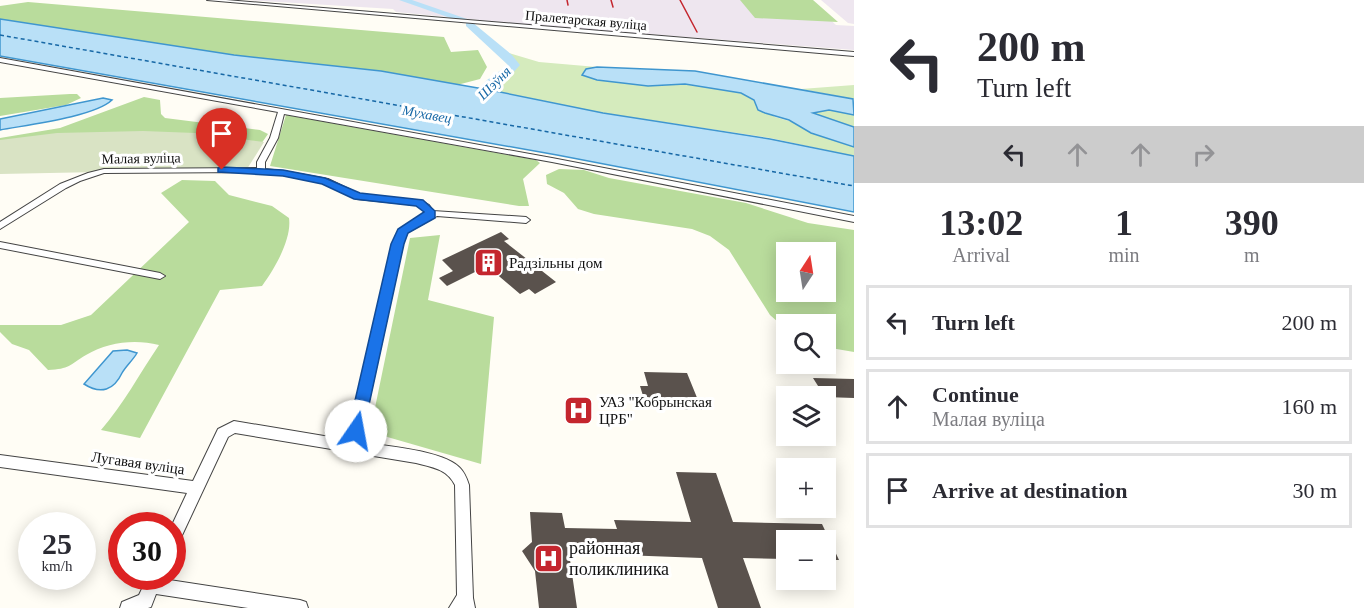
<!DOCTYPE html>
<html lang="en">
<head>
<meta charset="utf-8">
<style>
	body { margin:0; font-family:"Times New Roman",serif; background:#f2f2f3; color:#2b2b33; height:100vh; display:flex; flex-direction:column; font-size:22px; white-space:nowrap }
	* { box-sizing:border-box; margin:0 }
	p { font-size:20px; color:#7c7c81 }
	.icon { flex:none; width:33px; height:33px; fill:none; stroke:currentColor; stroke-width:2; stroke-linecap:round; stroke-linejoin:round }
	.map { position:relative; flex:1; overflow:hidden }
	.sheet { display:flex; flex-direction:column; background:#fff; width:510px }
	.sheet>* { flex:none }
	.hud { background:#fff; color:#2b2b33; overflow:hidden }
	.needle { width:39px; rotate:12deg }
	.fabs { position:absolute; left:776px; top:242px; display:grid; gap:12px }
	.fabs a { display:grid; place-items:center; width:60px; height:60px; border-radius:0px; background:#fff; box-shadow:0 3px 15px #0003; font-size:30px }
	.speed { position:absolute; left:18px; top:512px; display:flex; gap:12px; font-size:30px; font-weight:700; text-align:center }
	.speed>* { display:grid; place-content:center; width:78px; height:78px; border-radius:50%; background:#fff; box-shadow:0 3px 15px #0003; line-height:1 }
	.speed small { font-size:15px; font-weight:400 }
	.speed .limit { border:9px solid #d22; background:#fff; color:#111 }
	.pin { position:absolute; display:grid; place-items:center; width:51px; height:51px; color:#fff; margin:-62px -26px; border-radius:50% 50% 50% 0; rotate:-45deg; box-shadow:0 0 6px #0007 }
	.pin .icon { rotate:45deg }
	.me { position:absolute; width:66px; margin:-33px; rotate:12deg; stroke-linejoin:round; filter:drop-shadow(0 0 4px #0008) }
	.turn { display:flex; align-items:center; gap:21px; height:126px; padding:0 24px; font-size:27px }
	.turn .icon { width:78px; height:78px; stroke-width:2.5 }
	.turn b { display:block; font-size:42px; line-height:51px }
	.lanes { display:flex; align-items:center; height:57px; padding:0 24px; background:#0003; justify-content:center; gap:30px; direction:ltr }
	.lanes .off { opacity:.35 }
	.eta { display:flex; justify-content:space-evenly; align-items:center; height:102px; text-align:center }
	.eta b { font-size:36px; font-weight:600; line-height:42px }
	ul { padding:0; list-style:none }
	li { display:flex; align-items:center; gap:18px; height:75px; margin:0 12px 9px; padding:0 12px; border:3px solid #e1e1e2; border-radius:0px }
	li div { flex:1 }
	li b { display:block; font-size:22px }
	li em { font-style:normal }
	main { display:flex; flex:1; min-height:0 }
	.map>svg:first-child { display:block }
	.industrial { fill:#eee6ef }
	.green { fill:#d5ebbd }
	.forest { fill:#b9dc9c; fill-rule:evenodd }
	.cemetery { fill:#d9e3c4 }
	.water { fill:#b9e0f7; stroke:#3f96cf; stroke-width:1.5 }
	.lines { fill:none; stroke-linecap:round; stroke-linejoin:round }
	.river { fill:#b9e0f7; fill-rule:evenodd }
	.ferry { stroke:#1768a6; stroke-width:1.5; stroke-dasharray:4 3; stroke-linecap:butt }
	.building { fill:#5a524d }
	.minor-casing { stroke:#444; stroke-width:2 }
	.minor { fill:#fff; fill-rule:evenodd }
	.rail { stroke:#c4262e; stroke-width:1.5 }
	.route { fill:#1a73e8; stroke:#114b97; stroke-width:1.5 }
	.labels { text-anchor:middle; stroke-width:6; stroke-linejoin:round; paint-order:stroke }
	.far-street-label { font-size:14px; fill:#111; stroke:#fff }
	.far-water-label { font-size:14px; font-style:italic; fill:#1768a6; stroke:#fff }
	.poi-label { font-size:15px; fill:#111; stroke:#fff; text-anchor:start }
	.street-label { font-size:15px; fill:#111; stroke:#fff }
	.near-poi-label { font-size:18px; fill:#111; stroke:#fff; text-anchor:start }
</style>
</head>
<body>
<main>
<div class="map">
<svg width="854" height="608" viewBox="0 0 854 608">
	<rect width="100%" height="100%" fill="#fffdf5"/>
	<!-- industrial -->
	<path class="industrial" d="M245 0H809L836 25 854 26V50L530 25 396 12 393 9Z
		M821 0H854V24L848 23Z"/>
	<!-- green -->
	<path class="green" d="M502 51 539 62 597 67 590 68 648 86 685 84 741 93 749 96 775 117 796 123 811 133 854 147V156L770 138 603 113 486 89 514 65Z
		M854 85V99L801 89Z
		M829 110 854 115V127L813 113Z"/>
	<!-- forest -->
	<path class="forest" d="M740 0H813L838 22 755 18Z
		M28 2 444 37 451 52 478 50 487 67 480 79 457 85 381 71 234 55 0 19V6Z
		M70 94H77L81 98 66 105 0 116V98Z
		M144 97 160 100 161 114 165 118 260 130 268 134 245 167 113 168 0 173V138L60 128Z
		M286 115 536 160 540 163 523 179 529 206H519L270 166Z
		M559 169 584 170 609 178 746 203 808 223 854 230V352L825 347V324H786V329L770 315 729 250 710 236 692 229 594 214 578 209 564 193 547 184 546 175ZM786 252H825V291H786Z
		M182 180 215 181 229 195 272 206 289 218C292 239 275 268 262 286L220 290 140 438 101 430C123 405 140 373 159 345 135 339 108 342 86 355 69 365 70 369 48 370L29 350 12 344 0 332V325H61L91 315 189 222 161 193Z
		M440 235 428 300 494 317 481 464 370 432 410 238Z"/>
	<!-- cemetery -->
	<path class="cemetery" d="M143 131 195 133 264 142 247 169 0 174V140L57 133Z"/>
	<!-- water -->
	<path class="water" d="M0 19 234 55 381 71 495 91 603 113 770 139 854 156V212L557 155 0 56Z
		M597 67 695 71 853 99 854 115 829 110 813 113 854 127V147L811 133 789 120 765 113 758 110 754 100 741 93 685 84 648 86 597 80 582 75 586 69Z
		M103 98 112 100C94 117 26 125 0 130V119Z
		M127 350 137 353C133 360 126 366 122 373 114 390 101 395 84 384L113 351Z"/>
	<g class="lines">
		<!-- river -->
		<path class="river" d="M399 0H412L467 19 459 21Z
			M466 22H472L512 55 520 65 511 75 495 86 471 112 467 113 461 109 463 106 487 80 508 65 466 26Z"/>
		<!-- ferry -->
		<path class="ferry" d="M0 35 854 186"/>
	</g>
	<!-- building -->
	<path class="building" d="M501 232 509 239 504 241 556 282 535 294 529 289 520 294 487 266 447 286 439 278 453 271 442 260Z
		M644 372 687 373 702 410 655 409 652 399H644L640 386H648Z
		M813 378 854 379V398L825 397Z
		M676 472 716 473 733 522 822 524 839 560H825V540H786V559L743 558 761 608H718L702 558 569 553 577 608H539L535 571 522 551 532 542 530 512 562 513 565 528 617 529 614 520 691 522Z"/>
	<g class="lines">
		<defs>
			<path id="minor" d="M207 0H226L854 52V56Z
				M0 58 552 158 854 216V222L552 162 284 114 278 138 265 162V169L283 171 328 179 359 194 422 201 429 205 433 211 526 217 530 220 526 223 437 216 407 233 403 244 360 442C384 446 444 450 460 468 465 473 467 479 469 485L473 598 475 608H449L457 595 455 485C447 469 432 467 416 463L235 433 228 437 177 546 172 548V525L187 493 0 467V455L193 481 218 429 234 421 348 440 393 244 400 229 426 214 423 209 417 205 357 199 323 183 283 175 246 172 104 173 80 181 66 188 0 229V222L60 184 88 173 104 169 257 168V162L270 138 278 112 0 62Z
				M0 242 160 273 165 276 160 279 0 248Z
				M148 576H164L163 579 300 600 306 602 308 608H248L156 594 151 607 148 608H120L122 602 139 595Z"/>
		</defs>
		<!-- minor casing -->
		<use href="#minor" class="minor-casing"/>
		<!-- minor -->
		<use href="#minor" class="minor"/>
		<!-- rail -->
		<path class="rail" d="M567 0 568 5
			M611 0 613 7
			M680 0 697 32"/>
	</g>
	<!-- route -->
	<path class="route" d="M222 167 283 170 325 178 360 193 423 200 435 211V218L408 233 404 244 362 437 356 439 350 437 348 431 391 244 398 229 424 212 416 206 354 199 322 184 283 176 218 172V168Z"/>
	<!-- icons -->
	<defs>
		<symbol id="building-square" viewBox="-11 -11 22 22"><rect x="-9" y="-9" width="18" height="18" rx="4" fill="#c4262e" stroke="#fff"/><path d="M-4-6H4V6H1V3H-1V6H-4ZM-2.5-4.3h1.7v1.8h-1.7ZM.8-4.3h1.7v1.8H.8ZM-2.5-1h1.7V.8h-1.7ZM.8-1h1.7V.8H.8Z" fill="#fff"/></symbol>
		<symbol id="hospital-square" viewBox="-11 -11 22 22"><rect x="-9" y="-9" width="18" height="18" rx="4" fill="#c4262e" stroke="#fff"/><path d="M-5-5h3v3.5h4V-5h3V5h-3V1.5h-4V5h-3Z" fill="#fff"/></symbol>
	</defs>
	<g fill-rule="evenodd">
		<use href="#building-square" x="472" y="246" width="33" height="33"/>
		<use href="#hospital-square" x="562" y="394" width="33" height="33"/>
		<use href="#hospital-square" x="532" y="542" width="33" height="33"/>
	</g>
	<g class="labels">
		<!-- far-street labels -->
		<g class="far-street-label">
			<text transform="translate(586 20) rotate(5)" y="5">Пралетарская вуліца</text>
			<text transform="translate(141 158) rotate(-1)" y="5">Малая вуліца</text>
		</g>
		<!-- far-water labels -->
		<g class="far-water-label">
			<text transform="translate(494 83) rotate(-45)" y="5">Шэўня</text>
			<text transform="translate(427 114) rotate(10)" y="5">Мухавец</text>
		</g>
		<!-- poi labels -->
		<g class="poi-label">
			<text x="509" y="268">Радзільны дом</text>
			<text x="599" y="407">УАЗ "Кобрынская<tspan x="599" dy="17">ЦРБ"</tspan></text>
		</g>
		<!-- street labels -->
		<g class="street-label">
			<text transform="translate(138 463) rotate(8)" y="5">Лугавая вуліца</text>
		</g>
		<!-- near-poi labels -->
		<g class="near-poi-label">
			<text x="569" y="554">районная<tspan x="569" dy="21">поликлиника</tspan></text>
		</g>
	</g>
</svg>
<div class="fabs">
<a><svg class="needle" viewBox="-14 -14 28 28"><path d="M0-13l5 13h-10z" fill="#e53935"/><path d="M0 13l5-13h-10z" fill="#7c7c81"/></svg></a>
<a><svg class="icon" aria-label="search" viewBox="0 0 24 24"><circle cx="10" cy="10" r="6"/><path d="M15 15l6 6"/></svg></a>
<a><svg class="icon" aria-label="layers" viewBox="0 0 24 24"><path d="M12 4l9 5-9 5-9-5zM3 14l9 5 9-5"/></svg></a>
<a>+</a>
<a>−</a>
</div>
<div class="speed"><div>25<small>km/h</small></div><div class="limit">30</div></div>
<div class="pin" style="left:222px;top:170px;background:#d93025"><svg class="icon" aria-label="arrive" viewBox="0 0 24 24"><path d="M6 21V4h12l-3 4 3 4H6"/></svg></div>
<svg class="me" style="left:356px;top:431px" viewBox="-20 -20 40 40"><circle r="19" fill="#fff"/><path d="M0-13L10 11 0 6-10 11z" fill="#1a73e8"/></svg>
</div>
<section class="sheet">
<div class="hud">
<div class="turn"><svg class="icon" aria-label="left" viewBox="0 0 24 24"><path d="M17 20v-9H6M10 6l-5 5 5 5"/></svg><div><b>200 m</b>Turn left</div></div>
<div class="lanes"><svg class="icon" aria-label="left" viewBox="0 0 24 24"><path d="M17 20v-9H6M10 6l-5 5 5 5"/></svg><svg class="icon off" aria-label="ahead" viewBox="0 0 24 24"><path d="M12 20V5M6 11l6-6 6 6"/></svg><svg class="icon off" aria-label="ahead" viewBox="0 0 24 24"><path d="M12 20V5M6 11l6-6 6 6"/></svg><svg class="icon off" aria-label="right" viewBox="0 0 24 24"><path d="M7 20v-9h11M14 6l5 5-5 5"/></svg></div>
</div>
<div class="eta">
<div><b>13:02</b><p>Arrival</p></div>
<div><b>1</b><p>min</p></div>
<div><b>390</b><p>m</p></div>
</div>
<ul>
<li><svg class="icon" aria-label="left" viewBox="0 0 24 24"><path d="M17 20v-9H6M10 6l-5 5 5 5"/></svg><div><b>Turn left</b></div><em>200 m</em></li>
<li><svg class="icon" aria-label="ahead" viewBox="0 0 24 24"><path d="M12 20V5M6 11l6-6 6 6"/></svg><div><b>Continue</b><p>Малая вуліца</p></div><em>160 m</em></li>
<li><svg class="icon" aria-label="arrive" viewBox="0 0 24 24"><path d="M6 21V4h12l-3 4 3 4H6"/></svg><div><b>Arrive at destination</b></div><em>30 m</em></li>
</ul>
</section>
</main>
</body>
</html>
